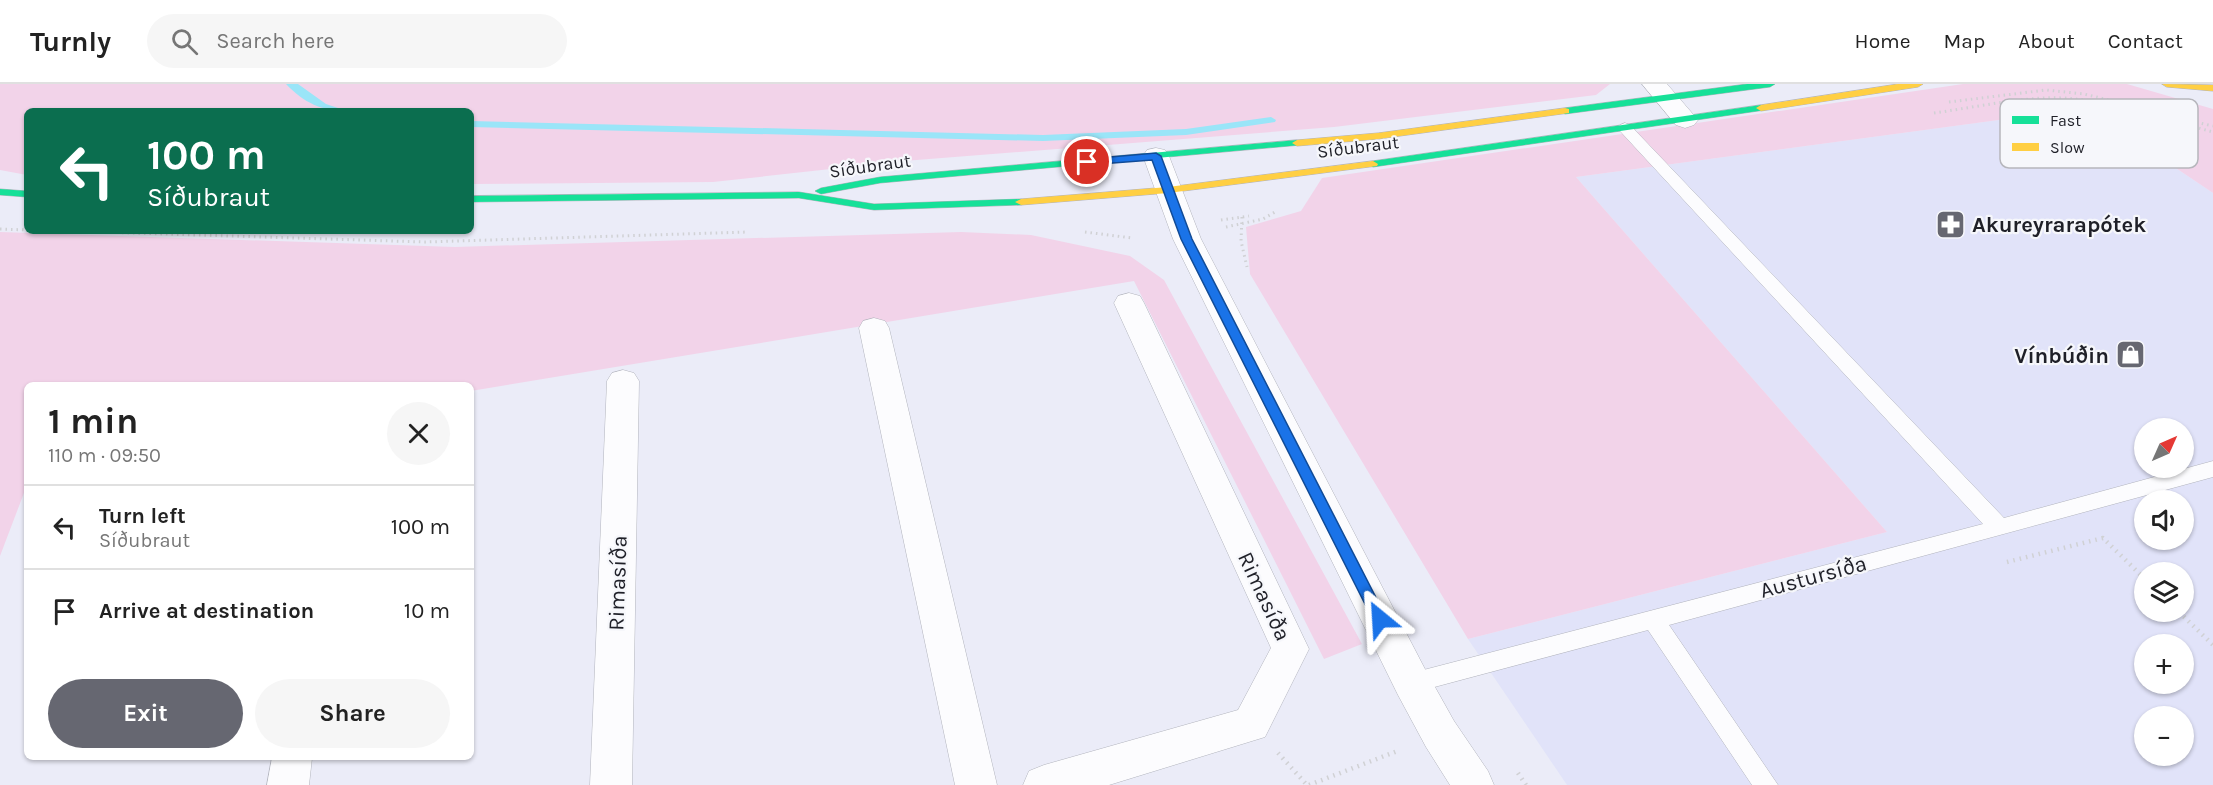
<!DOCTYPE html>
<html lang="en">
<head>
<meta charset="utf-8">
<style>
	body { margin:0; font-family:Karla,sans-serif; background:#f6f6f6; color:#222; height:100vh; display:flex; flex-direction:column; font-size:22px; white-space:nowrap }
	* { box-sizing:border-box; margin:0 }
	p { font-size:20px; color:#767676 }
	.icon { flex:none; width:33px; height:33px; fill:none; stroke:currentColor; stroke-width:2; stroke-linecap:round; stroke-linejoin:round }
	.map { position:relative; flex:1; overflow:hidden }
	.sheet { position:absolute; left:24px; top:298px; width:450px; height:378px; display:flex; flex-direction:column; background:#fff; border-radius:9px; box-shadow:0 2px 4px #0004 }
	.sheet>* { flex:none }
	.hud { position:absolute; left:24px; top:24px; width:450px; height:126px; border-radius:9px; box-shadow:0 2px 4px #0004; background:#0b6e4f; color:#fff; overflow:hidden }
	.needle { width:39px; rotate:45deg }
	.buttons { position:absolute; left:2134px; top:334px; display:grid; gap:12px }
	.buttons a { display:grid; place-items:center; width:60px; height:60px; border-radius:50%; background:#fff; box-shadow:0 2px 4px #0004; font-size:30px }
	.pin { position:absolute; display:grid; place-items:center; width:51px; height:51px; color:#fff; margin:-26px; border:3px solid #fff; border-radius:50%; box-shadow:0 2px 6px #0007 }
	.me { position:absolute; width:66px; margin:-33px; rotate:333deg; stroke-linejoin:round; filter:drop-shadow(0 0 4px #0008) }
	.turn { display:flex; align-items:center; gap:21px; height:126px; padding:0 24px; font-size:27px }
	.turn .icon { width:78px; height:78px; stroke-width:2.5 }
	.turn b { display:block; font-size:42px; line-height:51px }
	.round { display:grid; place-items:center; flex:none; width:63px; height:63px; border-radius:32px; background:#f6f6f6 }
	.head { display:flex; align-items:center; justify-content:space-between; height:102px; padding:0 24px }
	h1 { font-size:36px; font-weight:700; line-height:45px }
	.action { display:flex; gap:12px; margin-top:auto; padding:12px 24px }
	.action a { flex:1; height:69px; border-radius:36px; background:#666771; color:#fff; font-size:24px; font-weight:700; line-height:69px; text-align:center }
	.action a+a { background:#f6f6f6; color:#222 }
	ul { padding:0; list-style:none }
	li { display:flex; align-items:center; gap:18px; height:84px; padding:0 24px; border-top:2px solid #e0e0e0 }
	li div { flex:1 }
	li b { display:block; font-size:22px }
	li em { font-style:normal }
	header { display:flex; align-items:center; gap:36px; box-sizing:border-box; height:84px; padding:0 30px; background:#fff; border-bottom:2px solid #e0e0e0 }
	header strong { font-size:28px }
	nav { display:flex; gap:33px; margin-inline-start:auto; font-size:21px }
	.search { width:420px; height:54px; background:#f6f6f6; display:flex; align-items:center; gap:15px; box-sizing:border-box; padding:0 21px; border-radius:33px; color:#767676; font-size:22px }
	.map>svg:first-child { display:block }
	.built { fill:#e1e3f9; fill-rule:evenodd }
	.green { fill:#f2d3e9 }
	.lines { fill:none; stroke-linecap:round; stroke-linejoin:round }
	.stream { fill:#9ae5f8; fill-rule:evenodd }
	.lane-casing { stroke:#b2b4bd; stroke-width:1 }
	.street-casing { stroke:#b2b4bd; stroke-width:1 }
	.fast-casing { stroke:#b2b4bd; stroke-width:1 }
	.slow-casing { stroke:#b2b4bd; stroke-width:1 }
	.path-far1 { stroke:#d0d1d4; stroke-width:3; stroke-dasharray:1.5 4; stroke-linecap:butt }
	.path { stroke:#d0d1d4; stroke-width:4.5; stroke-dasharray:1.5 5; stroke-linecap:butt }
	.lane { fill:#fcfcfe; fill-rule:evenodd }
	.street { fill:#fcfcfe; fill-rule:evenodd }
	.fast { fill:#16e098; fill-rule:evenodd }
	.slow { fill:#ffcf43; fill-rule:evenodd }
	.route { fill:#1a73e8; stroke:#114b97; stroke-width:1.5 }
	.labels { text-anchor:middle; stroke-width:4.5; stroke-linejoin:round; paint-order:stroke }
	.far-street-label { font-size:18px; fill:#1f2028; stroke:#f6f7fb }
	.poi-label { font-size:22px; font-weight:bold; fill:#1f2028; stroke:#f6f7fb; text-anchor:start }
	.street-label { font-size:22px; fill:#1f2028; stroke:#f6f7fb }
	.key { fill:#f6f7fb; stroke:#b6b6bc; stroke-width:1.5 }
	.key-label { font-size:16px; fill:#1f2028 }
</style>
</head>
<body>
<header>
<strong>Turnly</strong>
<div class="search"><svg class="icon" aria-label="search" viewBox="0 0 24 24"><circle cx="10" cy="10" r="6"/><path d="M15 15l6 6"/></svg>Search here</div>
<nav><a>Home</a><a>Map</a><a>About</a><a>Contact</a></nav>
</header>
<div class="map">
<svg width="2213" height="701" viewBox="0 0 2213 701">
	<rect width="100%" height="100%" fill="#ebecf8"/>
	<!-- built -->
	<path class="built" d="M2050 29H2094L2213 109V701H1567L1468 555 1887 448 1576 93ZM2145 345H2184V384H2145ZM2145 417H2184V456H2145ZM2145 489H2184V528H2145ZM2145 561H2184V600H2145ZM2145 633H2184V672H2145Z"/>
	<!-- green -->
	<path class="green" d="M0 0H1610L1596 11 1334 43 904 77 713 98 471 100V27H27V91L0 86Z
		M1963 0H2127L2213 25V109L2094 29H2050L1576 93 1887 448 1468 555 1250 190 1246 143 1301 127 1322 94Z
		M0 148 455 163 961 148 1031 151 1130 172 1164 196 1362 560 1324 575 1134 197 471 307V302H27V401L0 472Z"/>
	<g class="lines">
		<!-- stream -->
		<path class="stream" d="M286 0H298L326 20 347 27C322 27 304 19 286 0Z
			M1271 33 1276 36 1275 38 1186 51 1043 57 471 43V37L1043 51 1186 45Z"/>
		<defs>
			<path id="lane" d="M1625 39 1630 41 2004 434 2213 377V393L1669 541 1778 701H1752L1648 546 1412 609 1404 606 1400 599 1404 592 1412 589 1983 440 1620 47 1617 44 1620 41Z"/>
			<path id="street" d="M1642 0H1667L1698 36 1694 41 1685 44 1676 41Z
				M1156 64 1165 66 1169 72 1201 155 1426 587 1454 637 1488 687 1494 701H1450L1426 663 1398 611 1173 155 1143 72 1147 66Z
				M1129 209 1140 212 1144 219 1309 565 1265 653 1109 701H1023L1029 687 1044 681 1238 626 1271 564 1114 219 1118 212Z
				M874 234 885 237 889 244 997 701H955L859 244 863 237Z
				M623 286 634 289 639 297 632 701H590L607 297 612 289Z
				M272 674H312L309 701H267Z"/>
			<path id="fast" d="M1747 0H1775L1770 3 1565 30 1560 27 1565 24Z
				M1761 21 1766 24 1765 26 1373 83 1368 80 1373 77Z
				M1297 56 1302 59 1301 61 880 99 821 110 815 107 821 104 880 93Z
				M0 105 27 107V113L0 111Z
				M799 108 874 120 1021 115 1027 118 1021 121 874 126 799 114 471 118V112Z"/>
			<path id="slow" d="M1898 0H1923L1918 3 1761 27 1756 24 1761 21Z
				M2162 0 2213 1V7L2167 3Z
				M1565 24 1569 25V29L1378 55 1297 62 1292 59 1297 56 1378 49Z
				M1373 77 1378 80 1377 82 1168 109 1021 121 1015 118 1021 115 1168 103Z"/>
		</defs>
		<!-- lane casing -->
		<use href="#lane" class="lane-casing"/>
		<!-- street casing -->
		<use href="#street" class="street-casing"/>
		<!-- fast casing -->
		<use href="#fast" class="fast-casing"/>
		<!-- slow casing -->
		<use href="#slow" class="slow-casing"/>
		<!-- path-far1 -->
		<path class="path-far1" d="M1949 18 2046 6 2084 10 2146 25
			M1934 29C1970 24 2007 16 2043 14 2097 11 2161 34 2213 48
			M2191 37 2213 42
			M1242 133 1241 157 1247 183
			M1221 136 1249 132
			M1226 143 1263 135 1275 128
			M0 145 27 146
			M67 147 425 158 748 148
			M334 147H458
			M1085 148 1132 154"/>
		<!-- path -->
		<path class="path" d="M2007 478 2103 454 2145 495
			M2179 528 2213 561
			M1278 669 1307 701
			M1518 689 1526 701
			M1309 701 1400 666"/>
		<!-- lane -->
		<use href="#lane" class="lane"/>
		<!-- street -->
		<use href="#street" class="street"/>
		<!-- fast -->
		<use href="#fast" class="fast"/>
		<!-- slow -->
		<use href="#slow" class="slow"/>
	</g>
	<!-- route -->
	<path class="route" d="M1156 69 1161 72 1192 155 1385 531 1388 535 1385 540 1380 542 1375 540 1181 155 1152 76 1087 81 1081 78 1087 75Z"/>
	<!-- icons -->
	<defs>
		<symbol id="pharmacy-square" viewBox="-11 -11 22 22"><rect x="-9" y="-9" width="18" height="18" rx="4" fill="#666771" stroke="#f6f7fb"/><path d="M-2-6h4v4h4v4h-4v4h-4v-4h-4v-4h4Z" fill="#fff"/></symbol>
		<symbol id="shop-square" viewBox="-11 -11 22 22"><rect x="-9" y="-9" width="18" height="18" rx="4" fill="#666771" stroke="#f6f7fb"/><path d="M-5-2.5h2.3a2.7 3.5 0 0 1 5.4 0H5L5.5 6h-11ZM-1.5-2.5h3a1.5 2.3 0 0 0-3 0Z" fill="#fff"/></symbol>
	</defs>
	<g fill-rule="evenodd">
		<use href="#pharmacy-square" x="1934" y="124" width="33" height="33"/>
		<use href="#shop-square" x="2114" y="254" width="33" height="33"/>
	</g>
	<g class="labels">
		<!-- far-street labels -->
		<g class="far-street-label">
			<text transform="translate(1358 63) rotate(-7)" y="6">Síðubraut</text>
			<text transform="translate(870 82) rotate(-8)" y="6">Síðubraut</text>
		</g>
		<!-- poi labels -->
		<g class="poi-label">
			<text x="1972" y="148">Akureyrarapótek</text>
			<text x="2109" y="279" text-anchor="end">Vínbúðin</text>
		</g>
		<!-- street labels -->
		<g class="street-label">
			<text transform="translate(1813 492) rotate(-15)" y="8">Austursíða</text>
			<text transform="translate(617 499) rotate(-88)" y="8">Rimasíða</text>
			<text transform="translate(1265 512) rotate(65)" y="8">Rimasíða</text>
		</g>
	</g>
	<!-- legend -->
	<rect x="2000" y="15" width="198" height="69" rx="9" class="key"/>
	<rect x="2012" y="32" width="27" height="8" fill="#16e098"/>
	<rect x="2012" y="59" width="27" height="8" fill="#ffcf43"/>
	<g class="key-label">
		<text x="2050" y="42">Fast</text>
		<text x="2050" y="69">Slow</text>
	</g>
</svg>
<div class="buttons">
<a><svg class="needle" viewBox="-14 -14 28 28"><path d="M0-13l5 13h-10z" fill="#e53935"/><path d="M0 13l5-13h-10z" fill="#767676"/></svg></a>
<a><svg class="icon" aria-label="sound" viewBox="0 0 24 24"><path d="M4 9h4l5-4v14l-5-4H4zM17 9q2 3 0 6"/></svg></a>
<a><svg class="icon" aria-label="layers" viewBox="0 0 24 24"><path d="M12 4l9 5-9 5-9-5zM3 14l9 5 9-5"/></svg></a>
<a>+</a>
<a>−</a>
</div>
<div class="pin" style="left:1087px;top:78px;background:#d93025"><svg class="icon" aria-label="arrive" viewBox="0 0 24 24"><path d="M6 21V4h12l-3 4 3 4H6"/></svg></div>
<svg class="me" style="left:1380px;top:535px" viewBox="-20 -20 40 40"><path d="M0-17L14 15 0 8-14 15z" fill="#1a73e8" stroke="#fff" stroke-width="4"/></svg>
<div class="hud">
<div class="turn"><svg class="icon" aria-label="left" viewBox="0 0 24 24"><path d="M17 20v-9H6M10 6l-5 5 5 5"/></svg><div><b>100 m</b>Síðubraut</div></div>
</div>
<section class="sheet">
<div class="head"><div><h1>1 min</h1><p>110 m · 09:50</p></div><a class="round"><svg class="icon" aria-label="close" viewBox="0 0 24 24"><path d="M6 6l12 12M18 6L6 18"/></svg></a></div>
<ul>
<li><svg class="icon" aria-label="left" viewBox="0 0 24 24"><path d="M17 20v-9H6M10 6l-5 5 5 5"/></svg><div><b>Turn left</b><p>Síðubraut</p></div><em>100 m</em></li>
<li><svg class="icon" aria-label="arrive" viewBox="0 0 24 24"><path d="M6 21V4h12l-3 4 3 4H6"/></svg><div><b>Arrive at destination</b></div><em>10 m</em></li>
</ul>
<div class="action"><a>Exit</a><a>Share</a></div>
</section>
</div>
</body>
</html>
